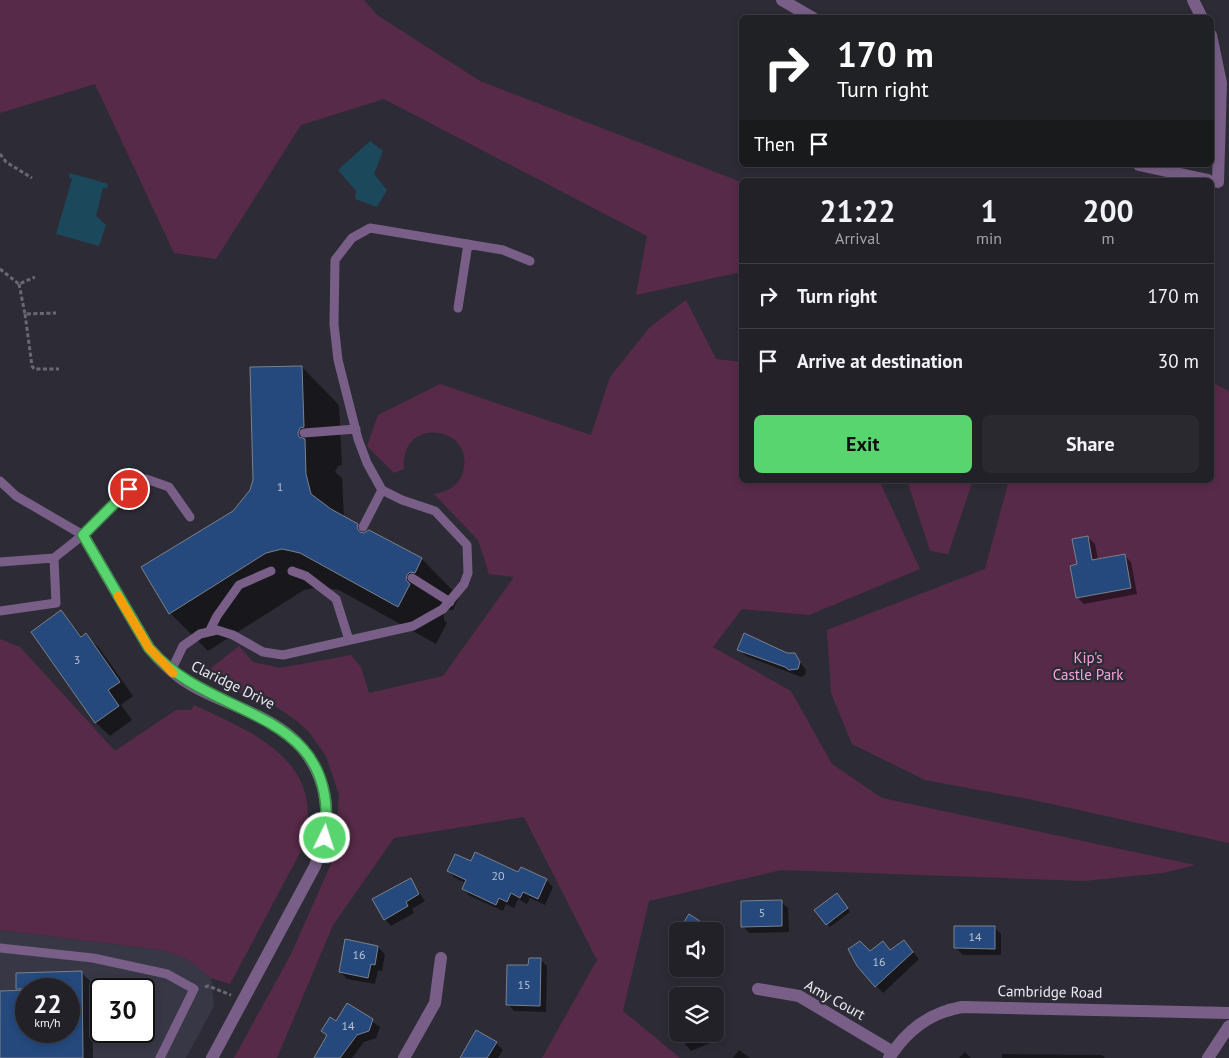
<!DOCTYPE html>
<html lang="en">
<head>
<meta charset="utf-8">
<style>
	body { margin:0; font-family:"PT Sans",sans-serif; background:#2a2930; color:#f1f3f6; height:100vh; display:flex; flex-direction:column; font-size:19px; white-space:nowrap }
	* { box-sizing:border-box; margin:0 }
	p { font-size:16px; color:#a2a3a8 }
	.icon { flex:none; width:28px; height:28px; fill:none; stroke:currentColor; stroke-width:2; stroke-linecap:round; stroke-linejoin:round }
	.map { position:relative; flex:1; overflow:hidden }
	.sheet { position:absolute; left:739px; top:178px; width:475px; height:305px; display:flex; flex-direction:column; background:#222128; border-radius:8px; box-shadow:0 2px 8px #0003,0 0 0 1px #3f3e45 }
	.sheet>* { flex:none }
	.guide { position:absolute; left:739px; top:15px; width:475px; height:152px; border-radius:8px; box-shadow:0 2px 8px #0003,0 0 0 1px #3f3e45; background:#202124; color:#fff; overflow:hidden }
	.fabs { position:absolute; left:669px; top:922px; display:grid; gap:10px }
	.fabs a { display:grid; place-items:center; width:55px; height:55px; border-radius:8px; background:#222128; box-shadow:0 2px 8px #0003,0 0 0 1px #3f3e45; font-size:25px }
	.speed { position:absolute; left:15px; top:978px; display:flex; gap:10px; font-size:25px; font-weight:700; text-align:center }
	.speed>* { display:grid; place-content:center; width:65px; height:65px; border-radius:50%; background:#222128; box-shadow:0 2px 8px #0003,0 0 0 1px #3f3e45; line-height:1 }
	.speed small { font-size:12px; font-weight:400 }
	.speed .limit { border:2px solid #111; border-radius:8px; background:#fff; color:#111 }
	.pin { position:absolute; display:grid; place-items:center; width:42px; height:42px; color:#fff; margin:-21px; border:2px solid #fff; border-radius:50%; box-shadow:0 1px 5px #0007 }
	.me { position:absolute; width:55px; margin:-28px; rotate:4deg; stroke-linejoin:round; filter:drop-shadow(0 0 4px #0008) }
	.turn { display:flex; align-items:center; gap:18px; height:105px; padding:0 15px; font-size:22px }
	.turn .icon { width:65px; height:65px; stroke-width:2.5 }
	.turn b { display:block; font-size:35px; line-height:42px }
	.then { display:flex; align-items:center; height:48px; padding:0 15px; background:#0003; gap:10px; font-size:19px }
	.eta { display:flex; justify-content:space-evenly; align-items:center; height:85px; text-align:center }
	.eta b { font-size:30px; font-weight:700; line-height:35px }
	.cta { display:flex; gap:10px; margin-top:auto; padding:10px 15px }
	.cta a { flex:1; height:58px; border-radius:8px; background:#59d56f; color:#111; font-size:20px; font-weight:700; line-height:58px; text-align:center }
	.cta a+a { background:#2a2930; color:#f1f3f6 }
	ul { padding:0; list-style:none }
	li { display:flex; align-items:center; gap:15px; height:65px; padding:0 15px; border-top:1px solid #3f3e45 }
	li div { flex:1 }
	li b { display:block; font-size:19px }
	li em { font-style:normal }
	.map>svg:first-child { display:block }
	.built { fill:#373746; fill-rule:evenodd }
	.green { fill:#582a49 }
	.water { fill:#1c485c }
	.shadow { fill:#0007; fill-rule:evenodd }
	.building { fill:#25497d; stroke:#7a818b }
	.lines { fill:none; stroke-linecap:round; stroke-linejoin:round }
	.path { stroke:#6a6972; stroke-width:3; stroke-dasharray:4 2.5; stroke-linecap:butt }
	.lane { stroke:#795f88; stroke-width:9 }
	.street { stroke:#795f88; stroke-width:12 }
	.route-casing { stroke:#3a8a48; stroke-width:12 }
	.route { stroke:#59d56f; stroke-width:9 }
	.slow { stroke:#f59e0b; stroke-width:9 }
	.labels { text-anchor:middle; stroke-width:5; stroke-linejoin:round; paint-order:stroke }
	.number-label { font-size:12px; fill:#b9c2d4 }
	.park-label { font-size:15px; fill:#faa1db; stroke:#2d2c36 }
	.street-label { font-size:15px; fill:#eaeaf1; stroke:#2d2c36 }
</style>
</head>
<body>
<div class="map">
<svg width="1229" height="1058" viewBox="0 0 1229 1058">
	<rect width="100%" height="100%" fill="#2d2c36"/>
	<!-- built -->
	<path class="built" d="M0 930 162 950 187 959 211 978 214 1006 186 1058H0ZM26 989H69V1031H26ZM101 989H144V1031H101Z"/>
	<!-- green -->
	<path class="green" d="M0 0H364L377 15 480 81 741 182V272L636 295 647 236 384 99 301 125 216 259 174 253 95 84 0 113Z
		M686 300 716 359 741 362V480H879L920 569 809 615 742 609 713 647 791 691 832 764 882 798 1195 865 1163 873 1084 881 781 870 649 901 623 1011 680 1058H542L597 960 524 817 394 838 333 925 277 1058H234L291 954 335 855 339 795 326 756 309 732 297 721 271 703 225 688 206 672 239 646 253 662 280 668 351 655 361 667 369 693 443 676 514 577 489 574 478 540 434 494C448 492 459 486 463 472 476 425 399 415 404 469L394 473 367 446 378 415 440 384 591 435 610 377 650 327Z
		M1211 382 1229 391V843L1033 800 925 780 852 744 831 693 827 630 985 569 1009 480H1211Z
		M907 480H973L948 554 930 551Z
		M0 639 20 647 115 751 176 710H191L194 705C257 734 329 763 302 849L230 984 211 978 187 959 162 950 0 930Z"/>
	<!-- water -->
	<path class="water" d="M370 141 383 151 374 174 387 190 377 207 355 199 356 191 338 170Z
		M70 173 108 184 107 188H103L96 216 106 225 99 246 56 234 72 179 69 177Z"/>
	<!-- shadow -->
	<path class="shadow" d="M302 367 339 405 342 465 338 466 335 472 342 478 344 518 357 525 366 533 369 531 422 559 459 597 453 610H448L444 613V620L447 623 436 644 339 590 320 587 304 590 208 651 170 613 234 512 251 491Z
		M1088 537 1095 544 1098 560 1124 555 1131 562 1137 594 1084 604 1077 597 1078 565Z
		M61 611 83 637 86 635 100 649 133 696 121 705 132 720 110 736 95 722Z
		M739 650 794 654 806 670 805 675 801 677 746 656Z
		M472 863 546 880 553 887 545 905 530 898 527 904 518 899 514 908 506 904 503 911 470 896 463 889 466 883 455 878 448 871Z
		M410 879 425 901 412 909 414 913 391 926 385 919Z
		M840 897 850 912 830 927 816 910Z
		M781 902 788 908 789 932 749 933 743 926Z
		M995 928 1001 934V955H963L956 948Z
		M678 934V950L676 952 670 946Z
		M904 942 919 959 883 993 858 966 891 951Z
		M378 947 385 954 382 971 378 970 375 984 347 979 340 972Z
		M540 959 547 966 546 1012 514 1011 508 1004 530 967Z
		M82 973 92 983 93 1058H0V992H17V975ZM26 989H69V1031H26Z
		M678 1002V1026L669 1006Z
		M348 1005 380 1027 376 1038 364 1042 352 1058H316L328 1036 323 1031 337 1023Z
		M681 1034H712L715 1041 691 1051 685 1044Z
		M496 1043 503 1050 498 1058H462Z
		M739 1050 750 1058H733Z
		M965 1052 971 1058H959Z
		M1002 1054 1102 1055 1105 1058H1002Z"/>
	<!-- building -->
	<path class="building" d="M302 366 304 427 300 428 298 433 299 437 305 439 306 474 311 494 331 509 358 524 357 528 360 532 364 533 369 530 422 558 415 573 410 572 407 575 406 580 410 584 398 607 300 553 282 549 266 553 169 614 141 567 233 511 250 490 253 480 250 367Z
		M1088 536 1092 560 1125 554 1131 588 1076 598 1070 566 1077 564 1072 539Z
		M61 610 81 637 86 633 120 682 108 690 119 706 95 723 31 632Z
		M744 633 787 653H795L800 662 798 669 789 670 785 667 737 650Z
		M475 852 518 872 521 867 547 879 538 899 523 892 520 898 511 893 507 902 499 898 496 905 462 889 466 880 447 871 455 854 471 861Z
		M411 878 419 894 406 902 408 906 384 920 372 899Z
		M837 893 848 908 826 925 814 910Z
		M782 900V926L741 927V901Z
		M689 914 715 931H678Z
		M954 926H995V949L954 948Z
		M345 939 378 946 375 965 371 964 368 978 339 972Z
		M904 940 913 952 875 987 857 966 848 949 860 941 870 951 883 941 890 950Z
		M529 958H541L540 1006 506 1005 507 965H528Z
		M82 971 83 1058H0V991L26 990V1031H69V989H16V973Z
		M347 1003 373 1019 369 1031 357 1035 340 1058H314L327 1035 321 1031 330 1017 336 1021Z
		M476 1030 497 1042 487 1058H460Z"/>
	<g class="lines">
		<!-- path -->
		<path class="path" d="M0 154 6 162 32 178
			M0 269 19 284 35 277
			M19 284 25 314 56 313
			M25 314 32 366 34 369H59
			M205 987 208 986 231 995"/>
		<!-- lane -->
		<path class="lane" d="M458 308 468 244
			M304 433 356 429
			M0 481 16 496 83 535
			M363 527 382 490
			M0 562 54 558 83 535 129 489 146 479 169 487 190 517
			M292 571 306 576 336 599 349 640
			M412 578 450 602
			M0 611 56 603 54 558
			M209 632 217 616 239 585 271 571
			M171 671 183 646 200 634 217 630 233 635 263 652 283 655 413 626 443 609 464 584 468 573 467 545 435 511 402 500 382 490 367 463 358 439 338 360 334 324 335 260 352 238 370 228 503 250 530 261
			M0 948 93 958 167 974 194 989 160 1058"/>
		<!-- street -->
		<path class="street" d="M782 0 813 18
			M1193 0 1202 18
			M1211 35 1221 83 1218 182
			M1139 165 1208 180
			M83 535 149 648C162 663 175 676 193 686 244 714 304 721 323 788 330 815 326 840 315 866L212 1058
			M758 989 799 996 893 1052
			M404 1058 435 1003 441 958
			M889 1058C907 1030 929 1013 962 1007L1229 1013
			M1208 1058 1229 1026"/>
	</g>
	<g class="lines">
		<defs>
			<path id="route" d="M129 489 83 535 149 648C212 723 341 705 325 838"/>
		</defs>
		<!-- route casing -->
		<use href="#route" class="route-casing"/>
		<!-- route -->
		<use href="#route" class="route"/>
		<!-- slow -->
		<path class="slow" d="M118 596 149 648 173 673"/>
	</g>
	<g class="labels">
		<!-- number labels -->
		<g class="number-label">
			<text x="280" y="491">1</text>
			<text x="77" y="664">3</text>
			<text x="498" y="880">20</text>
			<text x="762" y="917">5</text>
			<text x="975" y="941">14</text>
			<text x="359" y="959">16</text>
			<text x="879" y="966">16</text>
			<text x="524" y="989">15</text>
			<text x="348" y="1030">14</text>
		</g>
		<!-- park labels -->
		<g class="park-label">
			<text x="1088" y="663">Kip's<tspan x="1088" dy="17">Castle Park</tspan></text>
		</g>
		<!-- street labels -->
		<g class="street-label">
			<text transform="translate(233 685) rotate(26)" y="5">Claridge Drive</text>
			<text transform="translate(1050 992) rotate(1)" y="5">Cambridge Road</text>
			<text transform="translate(835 1000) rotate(29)" y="5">Amy Court</text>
		</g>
	</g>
</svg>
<div class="fabs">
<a><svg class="icon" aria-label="sound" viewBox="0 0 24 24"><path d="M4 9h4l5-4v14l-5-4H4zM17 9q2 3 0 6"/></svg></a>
<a><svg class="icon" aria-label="layers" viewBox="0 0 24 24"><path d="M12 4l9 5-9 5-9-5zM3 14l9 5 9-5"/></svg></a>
</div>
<div class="speed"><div>22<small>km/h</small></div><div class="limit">30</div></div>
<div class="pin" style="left:129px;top:489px;background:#d93025"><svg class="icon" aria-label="arrive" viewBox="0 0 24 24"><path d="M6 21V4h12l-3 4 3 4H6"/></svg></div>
<svg class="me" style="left:325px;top:838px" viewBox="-20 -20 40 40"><circle r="17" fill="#59d56f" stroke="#fff" stroke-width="3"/><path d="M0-11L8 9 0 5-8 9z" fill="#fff"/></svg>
<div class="guide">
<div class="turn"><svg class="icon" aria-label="right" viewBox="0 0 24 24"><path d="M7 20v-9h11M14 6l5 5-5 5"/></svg><div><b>170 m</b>Turn right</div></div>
<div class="then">Then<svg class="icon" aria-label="arrive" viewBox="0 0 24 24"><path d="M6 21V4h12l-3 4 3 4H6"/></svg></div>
</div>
<section class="sheet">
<div class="eta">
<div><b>21:22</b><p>Arrival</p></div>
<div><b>1</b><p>min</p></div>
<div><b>200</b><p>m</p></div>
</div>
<ul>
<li><svg class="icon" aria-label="right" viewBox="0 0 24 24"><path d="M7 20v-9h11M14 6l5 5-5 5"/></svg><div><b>Turn right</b></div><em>170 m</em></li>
<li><svg class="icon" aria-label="arrive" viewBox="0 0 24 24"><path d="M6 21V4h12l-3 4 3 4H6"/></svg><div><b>Arrive at destination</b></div><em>30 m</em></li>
</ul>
<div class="cta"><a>Exit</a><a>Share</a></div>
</section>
</div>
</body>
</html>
